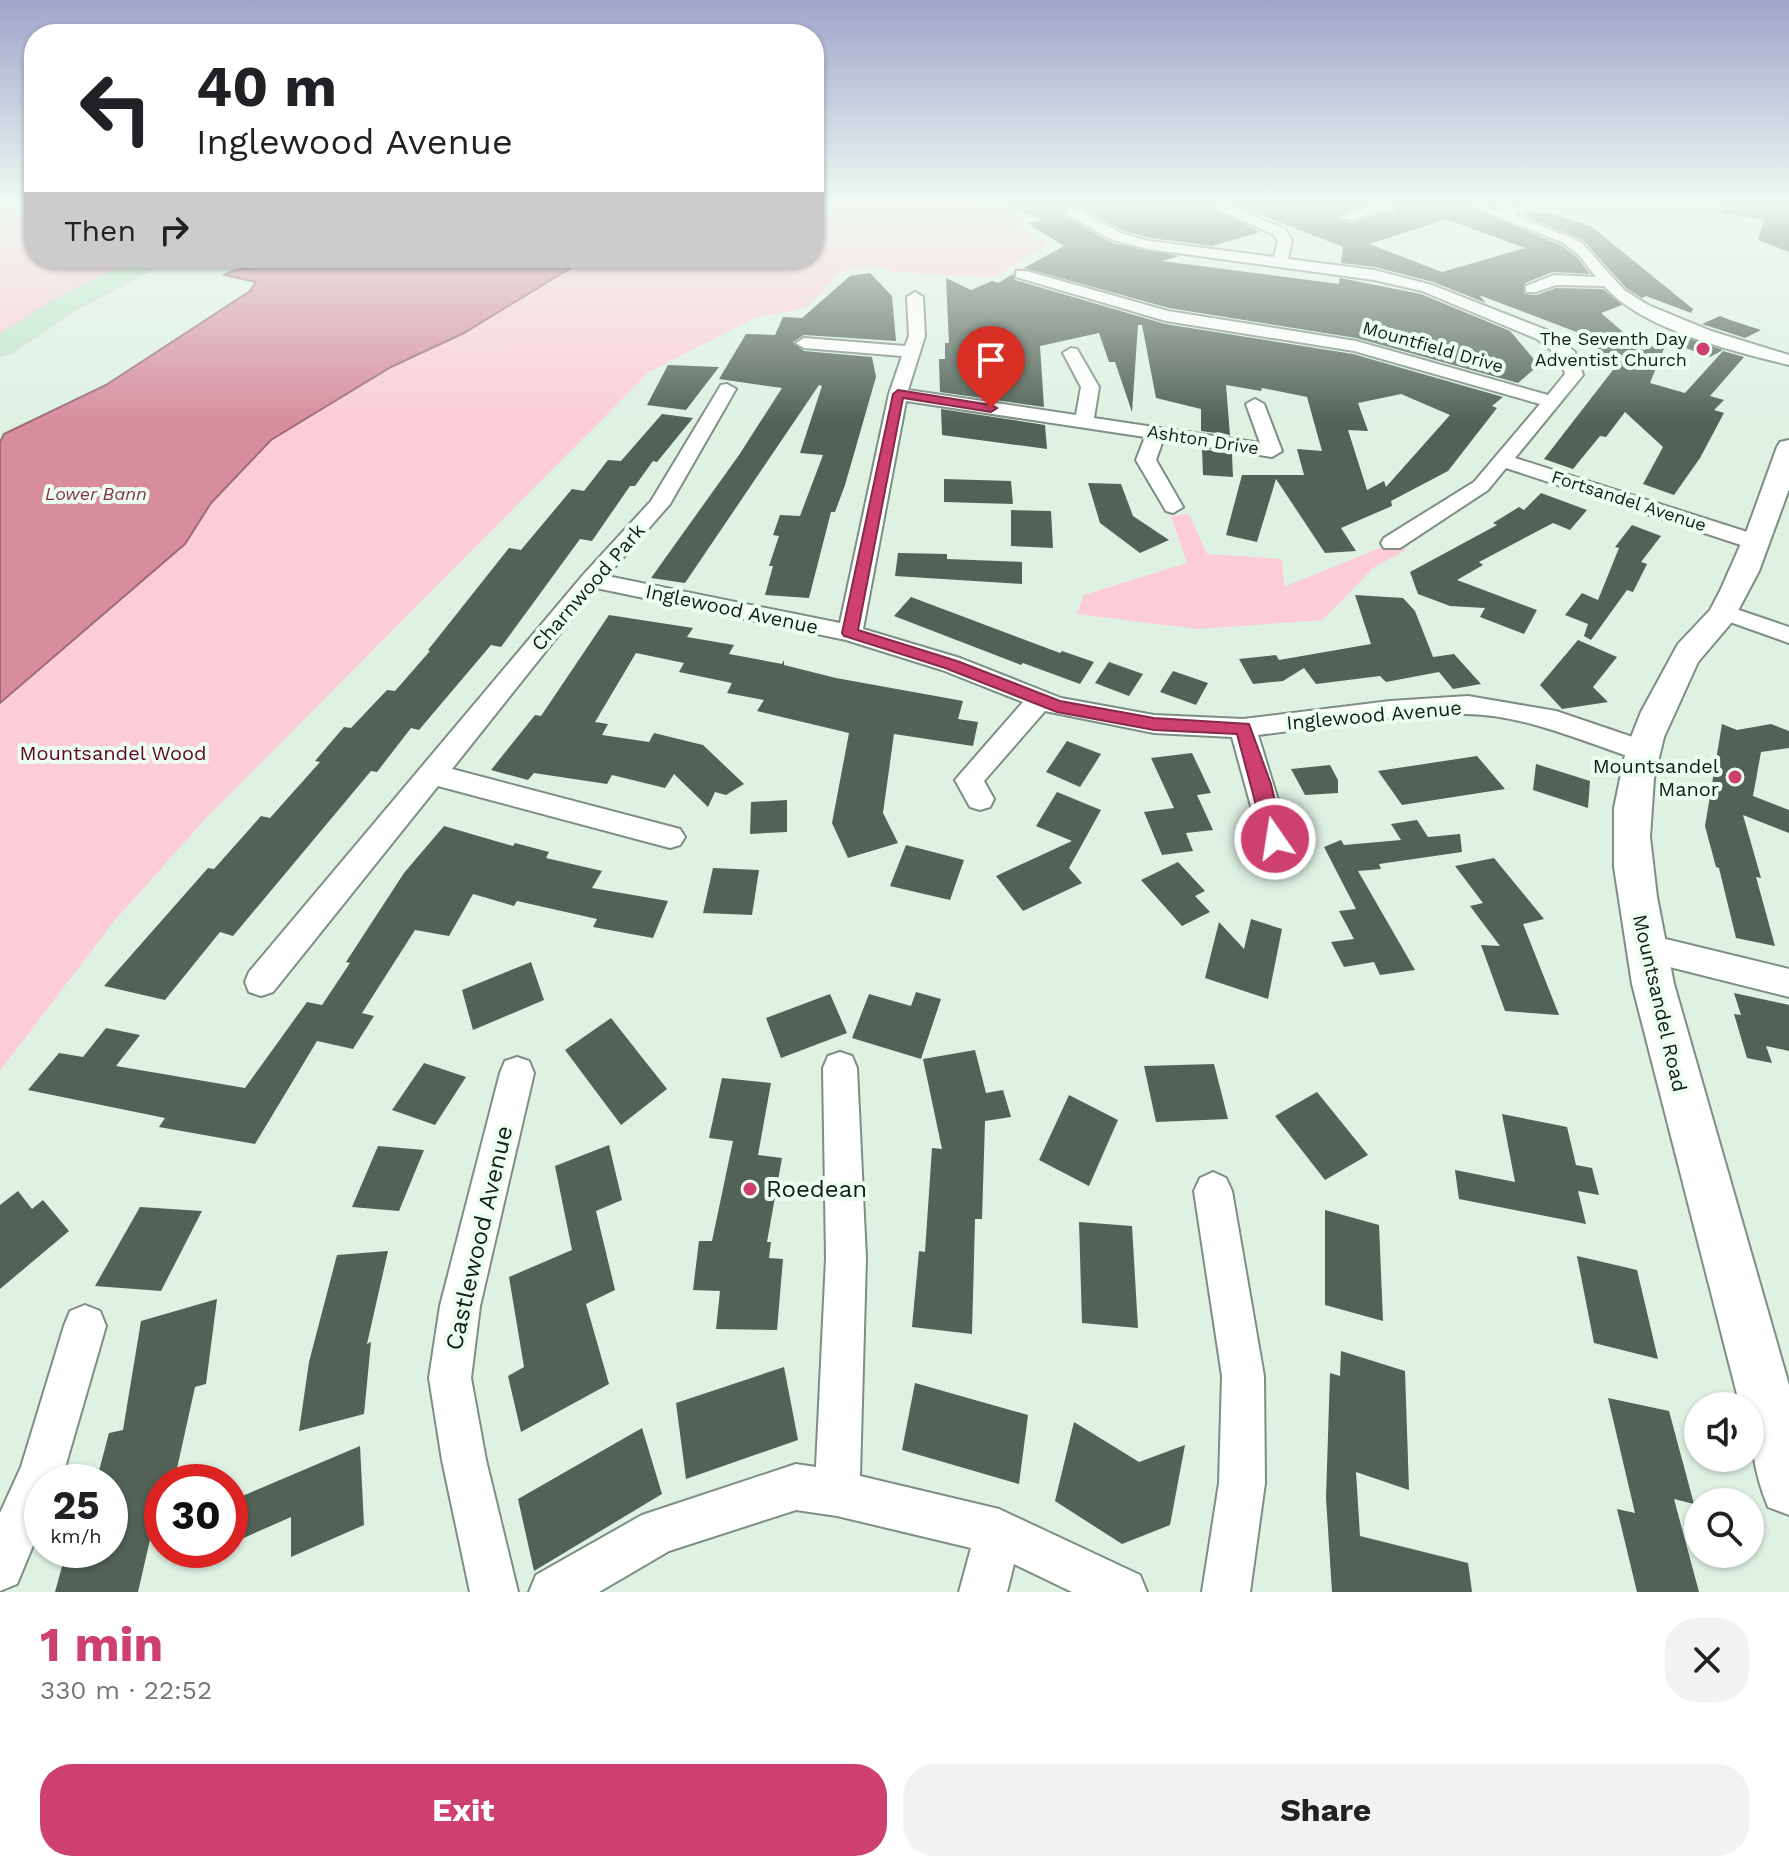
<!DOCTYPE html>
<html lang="en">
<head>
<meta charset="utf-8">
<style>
	body { margin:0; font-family:"Work Sans",sans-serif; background:#f2f2f2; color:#202124; height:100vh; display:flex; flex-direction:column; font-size:30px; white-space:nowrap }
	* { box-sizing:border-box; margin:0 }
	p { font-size:26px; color:#757577 }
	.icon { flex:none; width:44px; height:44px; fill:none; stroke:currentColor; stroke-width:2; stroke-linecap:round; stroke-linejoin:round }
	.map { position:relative; height:1592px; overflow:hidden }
	.drawer { display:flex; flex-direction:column; background:#fff; flex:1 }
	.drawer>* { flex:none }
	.top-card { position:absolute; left:24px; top:24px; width:800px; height:244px; border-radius:32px; box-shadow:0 2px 6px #0004; background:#fff; color:#202124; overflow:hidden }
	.tools { position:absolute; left:1684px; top:1392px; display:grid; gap:16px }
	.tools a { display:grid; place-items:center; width:80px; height:80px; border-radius:50%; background:#fff; box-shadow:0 2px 6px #0004; font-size:40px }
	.speed { position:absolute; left:24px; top:1464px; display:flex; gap:16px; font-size:40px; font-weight:700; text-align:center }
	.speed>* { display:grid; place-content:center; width:104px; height:104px; border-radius:50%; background:#fff; box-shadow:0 2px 6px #0004; line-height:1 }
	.speed small { font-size:20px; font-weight:400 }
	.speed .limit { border:12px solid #d22; background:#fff; color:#111 }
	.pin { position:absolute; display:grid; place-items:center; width:68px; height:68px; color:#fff; margin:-82px -34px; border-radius:50% 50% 50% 0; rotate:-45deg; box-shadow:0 0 8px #0007 }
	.pin .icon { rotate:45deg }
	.me { position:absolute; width:88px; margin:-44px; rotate:347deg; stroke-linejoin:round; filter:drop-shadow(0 0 6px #0008) }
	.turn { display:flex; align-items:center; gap:28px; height:168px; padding:0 40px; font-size:36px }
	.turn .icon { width:104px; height:104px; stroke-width:2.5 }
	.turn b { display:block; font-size:56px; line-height:68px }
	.then { display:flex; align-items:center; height:76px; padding:0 40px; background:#0003; gap:16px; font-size:30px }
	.round { display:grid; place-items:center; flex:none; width:84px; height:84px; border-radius:32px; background:#f2f2f2 }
	.headline { display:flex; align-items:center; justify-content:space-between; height:136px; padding:0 40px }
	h1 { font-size:48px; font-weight:700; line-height:60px; color:#cd406f }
	.cta { display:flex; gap:16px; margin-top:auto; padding:16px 40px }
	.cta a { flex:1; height:92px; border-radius:32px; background:#cd406f; color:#fff; font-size:32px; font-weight:700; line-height:92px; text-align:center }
	.cta a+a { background:#f2f2f2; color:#202124 }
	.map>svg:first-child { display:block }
	.green { fill:#fccdd7 }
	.water { fill:#d78d9e; stroke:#9d6b76; stroke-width:2 }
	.building { fill:#526256; fill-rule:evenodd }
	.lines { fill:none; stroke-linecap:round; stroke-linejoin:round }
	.minor-casing { stroke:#7d8e82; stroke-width:4 }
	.tertiary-casing { stroke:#7d8e82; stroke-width:4 }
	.primary-casing { stroke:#d5d6d5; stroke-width:4 }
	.minor { fill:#fff; fill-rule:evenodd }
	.tertiary { fill:#fff; fill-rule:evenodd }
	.primary { fill:#bbe6c8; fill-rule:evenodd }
	.route { fill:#cd406f; stroke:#852a48; stroke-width:2 }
	.poi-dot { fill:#cd406f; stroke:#ebfef0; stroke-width:3 }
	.labels { text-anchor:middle; stroke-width:8; stroke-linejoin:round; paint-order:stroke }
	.far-poi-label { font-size:18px; fill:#161d18; stroke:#ebfef0; text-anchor:end }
	.far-street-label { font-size:18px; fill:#161d18; stroke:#ebfef0 }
	.far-water-label { font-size:18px; font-style:italic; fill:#89314d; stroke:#ebfef0 }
	.street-label { font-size:20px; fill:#161d18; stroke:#ebfef0 }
	.park-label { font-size:20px; fill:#5f042a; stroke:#ebfef0 }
	.poi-label { font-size:20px; fill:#161d18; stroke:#ebfef0; text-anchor:end }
	.near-poi-label { font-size:24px; fill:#161d18; stroke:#ebfef0; text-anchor:start }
	.near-street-label { font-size:24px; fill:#161d18; stroke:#ebfef0 }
</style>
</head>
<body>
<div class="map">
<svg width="1789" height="1592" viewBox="0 0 1789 1592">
	<rect width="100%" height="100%" fill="#def1e3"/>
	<!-- green -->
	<path class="green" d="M0 201H34V258H140L0 340Z
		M814 201H993L984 203 1048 245 992 278 892 272 874 266 843 270 807 308 754 318 649 372 208 816 114 921 0 1071V703L185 544 211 503 271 440 391 367 464 333 587 258H814Z
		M1189 514 1207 554 1282 559 1284 587 1392 543 1406 550 1373 568 1323 620 1197 629 1077 614 1084 595 1187 563 1171 516Z"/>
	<!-- water -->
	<path class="water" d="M300 258H587L464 333 391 367 271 440 211 503 185 544 0 703V442L4 434 106 385 250 291 256 282 224 275C242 264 278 269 300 258Z"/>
	<!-- building -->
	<path class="building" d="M999 201H1198L1260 232 1212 246 1150 238 1124 231 1078 207 1064 210 1062 214 1112 243 1179 256 1162 261 1339 284 1340 278 1421 294 1510 331 1539 365 1518 383 1356 338 1169 308 1024 268 1064 246 1027 223 1042 220Z
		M1225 201H1364L1370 203 1337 216 1339 220 1351 223 1388 210 1394 213 1395 208 1407 201H1453L1561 245 1577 257 1590 274 1553 272 1525 283 1524 294 1537 295 1556 288 1603 289 1622 305 1601 313 1644 350 1678 335 1723 350 1710 357 1667 341 1650 383 1685 393 1723 351 1744 357 1710 396 1724 400 1714 410 1724 413 1700 458 1674 495 1643 484 1663 447 1625 412 1606 437 1600 436 1573 469 1544 459 1616 366 1579 333 1479 295 1486 303 1433 282 1375 267 1341 263 1343 247ZM1446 219 1525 248 1442 272 1369 244Z
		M1722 201H1789V252L1758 240 1764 220 1721 213Z
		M1533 211 1545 215 1550 212 1592 227 1693 309 1691 313 1646 296 1642 298 1626 288 1583 240 1522 215Z
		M870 273 892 296 896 341 804 335 793 342 804 351 872 357 876 377 845 485 835 512H831L809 598 765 595 773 566H769L779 536 773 535 780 515 800 516 823 455 800 453 822 386 819 385 685 583 651 578 739 455 782 388 719 379 746 334 775 335 783 317 802 318 850 276Z
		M1013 274 1015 280 1165 324 1353 354 1503 397 1492 406 1497 408 1448 471 1391 501 1392 506 1341 528 1356 551 1325 553 1276 479 1257 542 1226 535 1242 475H1304L1297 449 1322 451 1307 397 1262 388 1261 391 1226 385 1230 435 1201 431V409L1156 398 1142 325H1138L1132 412 1115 362H1109L1099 333 1040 346 1044 407 940 392 939 359H945V343H949L946 278 971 290 992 281 998 283ZM1401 394 1450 415 1386 487 1384 481 1367 490 1348 430 1368 431 1358 403Z
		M1720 316 1730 320 1761 330 1745 338 1702 324Z
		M668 365 719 367 686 410 647 405Z
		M941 409 1045 425 1047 449 942 435Z
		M662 414 693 418 657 462 653 461 635 486H630L592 541 580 539 501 647 491 645 419 730 411 728 377 772 371 771 233 936 220 932 165 1000 104 986 208 868 214 869 261 816 270 818 320 762 315 761 344 727 351 728 387 690 395 691 430 651 428 650 509 548 521 550 572 489 584 491 608 460 621 461Z
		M1202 449 1232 454 1233 477 1203 475Z
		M944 479 1011 481 1013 504 944 502Z
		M1088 483 1121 484 1133 516 1169 540 1140 553 1100 523Z
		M1541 493 1587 510 1570 530 1553 523 1479 562 1483 565 1457 580 1537 610 1524 634 1480 617 1485 608 1450 606 1418 594 1410 572 1497 525 1493 523 1519 507 1524 510Z
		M1011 510 1051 511 1053 548 1011 546Z
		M1632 525 1661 536 1641 562 1647 564 1633 592 1627 590 1591 640 1584 636 1588 624 1565 615 1582 593 1598 600 1619 548 1615 547Z
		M898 553 947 554V559L1022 562V584L895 576Z
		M1355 595 1403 598 1415 611 1433 657 1454 654 1481 684 1453 689 1439 672 1386 682 1380 676 1316 684 1304 668 1283 681 1253 684 1239 659 1276 655 1279 660 1371 644Z
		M911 597 1060 653 1062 651 1094 662 1080 684 1023 663 1021 665 894 616Z
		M609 615 693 628 687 637 734 645 729 654 782 664 784 660V665L836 678 963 701 958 719 978 722 973 746 894 734 883 813 898 843 848 858 832 823 849 733 757 711 764 700 727 693 732 683 679 672 684 663 636 653 595 722 608 724 602 735 649 742 654 733 703 745 744 784 726 795 715 792 708 807 674 774 665 788 612 775 607 784 534 773 528 780 491 770 535 715 541 716Z
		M1578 640 1617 657 1593 687 1608 702 1562 709 1540 685Z
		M1109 662 1143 674 1129 696 1095 683Z
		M1173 671 1208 683 1196 705 1160 692Z
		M1722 724 1737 730 1771 724 1789 731V748L1761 752 1753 796 1789 810V833L1743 815 1761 878 1756 877 1775 946 1736 938 1719 868 1716 867 1705 826Z
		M1067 741 1101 754 1080 787 1046 772Z
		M1192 753 1211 793 1197 795 1213 830 1186 833 1193 851 1162 855 1144 812 1174 808 1151 758Z
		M1477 756 1505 789 1402 805 1378 771Z
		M1536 764 1590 781 1588 808 1533 790Z
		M1330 765 1338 780V793L1305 795 1291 769Z
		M1057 792 1101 810 1069 868 1082 883 1023 911 996 876 1072 841 1036 826Z
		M787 800V832L750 834 751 802Z
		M1417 820 1428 837 1460 834 1462 852 1379 864 1381 869 1358 871 1415 970 1380 975 1374 962 1344 967 1331 942 1354 939 1339 911 1356 909 1324 847 1341 840 1344 845 1401 840 1391 824Z
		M444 826 513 846 515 843 549 852 546 858 602 871 592 888 668 901 653 938 593 927 597 919 517 901 514 906 473 894 449 936 415 930 362 1013 374 1016 353 1049 317 1041 255 1144 159 1127 165 1118 28 1090 59 1053 83 1057 106 1028 140 1035 116 1066 245 1088 307 1002 322 1005 350 963 346 962 404 873Z
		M906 845 964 860 950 900 890 886Z
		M1494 858 1544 919 1523 924 1559 1015 1505 1011 1481 945 1500 946 1470 906 1483 903 1455 866Z
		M1178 862 1205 891 1195 896 1210 912 1182 926 1141 880Z
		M713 868 759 870 752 915 703 913Z
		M1251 919 1282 929 1268 999 1205 978 1219 922 1244 949Z
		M531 962 544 1000 473 1030 462 990Z
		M916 992 941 999 921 1059 852 1038 869 994 911 1006Z
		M1734 993 1789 1005V1051L1766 1046 1772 1063 1747 1058 1734 1014 1741 1015Z
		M830 994 847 1033 781 1058 766 1018Z
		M611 1018 667 1089 621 1125 565 1050Z
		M975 1050 986 1093 1003 1090 1011 1117 985 1121 982 1219H975L972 1334 912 1327 919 1251 925 1252 932 1148 942 1149 923 1059Z
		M424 1063 466 1077 435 1125 392 1110Z
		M1214 1064 1228 1119 1156 1122 1144 1066Z
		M722 1078 771 1083 758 1155 782 1158 767 1242H771L769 1258 783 1259 777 1330 716 1329 720 1291 693 1290 699 1241H712L733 1141 709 1138Z
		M1317 1092 1368 1155 1325 1180 1275 1116Z
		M1069 1095 1118 1120 1089 1186 1039 1160Z
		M1502 1114 1567 1127 1576 1165 1592 1168 1599 1195 1578 1191 1586 1224 1459 1199 1455 1170 1515 1182Z
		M609 1145 622 1200 596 1211 615 1290 586 1304 609 1384 521 1432 508 1376 524 1367 509 1277 572 1250 555 1166Z
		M378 1146 424 1150 399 1211 352 1207Z
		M18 1191 32 1209 43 1200 69 1231 0 1289V1205Z
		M140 1207 202 1211 161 1291 95 1286Z
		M1325 1210 1379 1225 1383 1321 1325 1305Z
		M1079 1222 1132 1226 1138 1328 1082 1323Z
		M388 1251 367 1344 371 1342 364 1414 299 1431 309 1362 337 1255Z
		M1577 1256 1637 1270 1658 1359 1594 1343Z
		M217 1299 206 1384 195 1387 174 1482H162V1517L155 1518 138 1592H55L64 1559 110 1550V1482H96L109 1433 123 1430 141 1321Z
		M1341 1351 1405 1371 1409 1490 1356 1472 1360 1536 1468 1563 1472 1592H1332L1326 1498 1330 1373 1340 1376Z
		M784 1367 798 1440 686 1479 676 1403Z
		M915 1383 1028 1415 1019 1484 902 1450Z
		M1608 1398 1669 1411 1694 1504 1674 1499 1699 1592H1637L1617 1509 1635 1513Z
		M1074 1422 1139 1462 1185 1445 1170 1525 1122 1544 1055 1501Z
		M642 1428 662 1494 534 1571 518 1499Z
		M360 1446 364 1525 291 1557V1517L239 1540 240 1497Z"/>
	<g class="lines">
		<defs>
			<path id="minor" d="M1201 201H1218L1285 229 1292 241 1288 259 1374 270 1432 285 1549 331 1575 352 1583 375 1515 458 1763 537 1766 542 1755 549 1747 547 1506 468 1488 490 1400 548H1384L1381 543 1384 538 1474 482 1540 404 1354 351 1166 321 1016 277V271H1026L1168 311 1356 341 1548 395 1565 374 1561 358 1537 339 1422 291 1374 280 1148 249 1113 240 1065 213 1077 210 1123 234 1149 241 1274 257 1278 241 1274 235Z
				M1385 201H1404L1352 220 1340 217Z
				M1456 201C1475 200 1489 211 1502 210 1516 210 1529 201 1548 201L1514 215 1581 242 1624 290 1648 305 1711 331 1789 355V365C1733 351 1643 330 1604 286L1556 285 1536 292H1526V286L1554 275 1596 277 1579 255 1562 242Z
				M915 292 923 297 925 336 908 390 1076 415 1081 387 1063 353 1071 348 1077 349 1099 387 1094 418 1260 443 1246 404 1255 399 1264 404 1282 451 1272 457 1163 440 1156 460 1183 507 1173 513 1166 511 1136 460 1145 437 906 401 863 629 960 658 1061 698 1154 715 1243 719 1390 701 1468 696 1556 711 1653 744 1656 751 1653 758 1643 761C1585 743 1528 715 1466 714 1397 713 1327 727 1258 735L1290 839 1285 847 1275 850 1265 847 1260 839 1232 737 1154 733 1045 711 984 781 994 799 990 807 980 810 970 807 955 780 1023 702 942 670 846 640 596 588 452 769 680 829 685 837 680 845 670 848 438 786 273 992 261 996 249 992 245 982 249 972 583 575 651 501 721 385 727 384 736 389 670 504 607 576 840 623 889 394 902 356 804 348 796 343 804 338 905 346 909 336 907 297Z
				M1724 605 1789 627V643L1716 617 1712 612 1716 607Z
				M1645 934 1789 969V997L1634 958 1629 948 1634 938Z
				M840 1052 852 1056 857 1068 866 1258 860 1476 999 1509 1140 1575 1147 1592H1072L1014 1564 1007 1592H959L971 1548 837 1516 796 1510 669 1551 599 1592H529L536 1575 642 1515 796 1464 816 1467 826 1258 823 1068 828 1056Z
				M517 1057 529 1061 534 1073 480 1306 471 1378 486 1460 518 1592H470L442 1460 429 1378 440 1306 500 1073 505 1061Z
				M1213 1172 1226 1178 1232 1191 1264 1376 1265 1483 1250 1592H1202L1219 1483 1222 1376 1194 1191 1200 1178Z
				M85 1305 100 1311 106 1326 64 1471 60 1482H42V1524L17 1584 0 1591V1513L21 1467 64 1326 70 1311Z"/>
			<path id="tertiary" d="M1789 440V489L1759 571 1732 622 1698 662 1664 737 1654 778 1650 837 1657 897 1674 984 1789 1385V1515L1768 1507C1754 1473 1750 1442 1750 1406H1740L1632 984 1614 867V808L1626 750 1641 712 1678 644 1710 610 1720 591 1747 530 1777 447 1780 442Z"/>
			<path id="primary" d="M137 258H166L163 263 77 308 9 353 0 355V335L59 298Z"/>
		</defs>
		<!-- minor casing -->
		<use href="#minor" class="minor-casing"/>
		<!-- tertiary casing -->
		<use href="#tertiary" class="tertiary-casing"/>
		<!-- primary casing -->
		<use href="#primary" class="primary-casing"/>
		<!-- minor -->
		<use href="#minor" class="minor"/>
		<!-- tertiary -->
		<use href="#tertiary" class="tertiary"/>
		<!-- primary -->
		<use href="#primary" class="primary"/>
	</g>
	<!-- sky -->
	<linearGradient id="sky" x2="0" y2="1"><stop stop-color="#a1a4ca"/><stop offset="0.48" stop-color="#f0f9f2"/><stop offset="1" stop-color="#f0f9f2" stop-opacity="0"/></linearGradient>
	<rect width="1789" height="423" fill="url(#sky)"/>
	<!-- route -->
	<path class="route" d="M898 390 991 405 997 408 991 412 903 398 858 630 957 661 1060 701 1154 718 1249 724 1271 784 1284 839 1281 845H1268L1265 839 1237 734 1154 730 1057 712 945 668 844 636 842 633 893 394Z"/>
	<!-- markers -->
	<g class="poi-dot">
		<circle cx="1703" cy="349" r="8"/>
		<circle cx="1735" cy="777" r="8"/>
		<circle cx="750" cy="1189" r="8"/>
	</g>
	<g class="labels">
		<!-- far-poi labels -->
		<g class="far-poi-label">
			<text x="1687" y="345">The Seventh Day<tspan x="1687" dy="21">Adventist Church</tspan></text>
		</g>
		<!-- far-street labels -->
		<g class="far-street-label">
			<text transform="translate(1433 347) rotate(16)" y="6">Mountfield Drive</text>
			<text transform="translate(1203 440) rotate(9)" y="6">Ashton Drive</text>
			<text transform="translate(1629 501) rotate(18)" y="6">Fortsandel Avenue</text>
		</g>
		<!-- far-water labels -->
		<g class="far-water-label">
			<text x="96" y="500">Lower Bann</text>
		</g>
		<!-- street labels -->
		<g class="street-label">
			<text transform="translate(588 587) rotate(-49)" y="7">Charnwood Park</text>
			<text transform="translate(732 609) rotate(12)" y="7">Inglewood Avenue</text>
			<text transform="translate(1374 715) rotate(-5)" y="7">Inglewood Avenue</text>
			<text transform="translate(1660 1003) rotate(77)" y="7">Mountsandel Road</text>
		</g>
		<!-- park labels -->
		<g class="park-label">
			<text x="113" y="760">Mountsandel Wood</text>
		</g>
		<!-- poi labels -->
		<g class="poi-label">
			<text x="1719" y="773">Mountsandel<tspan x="1719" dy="23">Manor</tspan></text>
		</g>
		<!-- near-poi labels -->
		<g class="near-poi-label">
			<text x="766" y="1197">Roedean</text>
		</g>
		<!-- near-street labels -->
		<g class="near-street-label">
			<text transform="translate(479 1238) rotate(-77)" y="8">Castlewood Avenue</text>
		</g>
	</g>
</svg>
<div class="tools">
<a><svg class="icon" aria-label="sound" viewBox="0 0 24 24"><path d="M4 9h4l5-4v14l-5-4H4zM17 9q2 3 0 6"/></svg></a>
<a><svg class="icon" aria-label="search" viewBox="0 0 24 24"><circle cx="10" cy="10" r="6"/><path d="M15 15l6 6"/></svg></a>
</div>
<div class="speed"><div>25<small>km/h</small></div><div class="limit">30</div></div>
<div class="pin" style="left:991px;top:408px;background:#d93025"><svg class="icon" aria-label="arrive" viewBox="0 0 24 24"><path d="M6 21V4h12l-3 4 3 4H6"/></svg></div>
<svg class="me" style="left:1275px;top:839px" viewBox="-20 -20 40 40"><circle r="17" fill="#cd406f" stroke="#fff" stroke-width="3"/><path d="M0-11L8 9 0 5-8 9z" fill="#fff"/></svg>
<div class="top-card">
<div class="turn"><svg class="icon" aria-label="left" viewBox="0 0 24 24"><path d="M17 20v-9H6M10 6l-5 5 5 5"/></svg><div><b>40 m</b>Inglewood Avenue</div></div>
<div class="then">Then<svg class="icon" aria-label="right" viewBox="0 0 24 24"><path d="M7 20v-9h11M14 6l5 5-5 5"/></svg></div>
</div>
</div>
<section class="drawer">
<div class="headline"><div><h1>1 min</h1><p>330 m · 22:52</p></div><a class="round"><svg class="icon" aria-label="close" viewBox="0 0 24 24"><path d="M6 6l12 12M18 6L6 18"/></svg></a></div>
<div class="cta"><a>Exit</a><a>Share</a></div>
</section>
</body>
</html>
